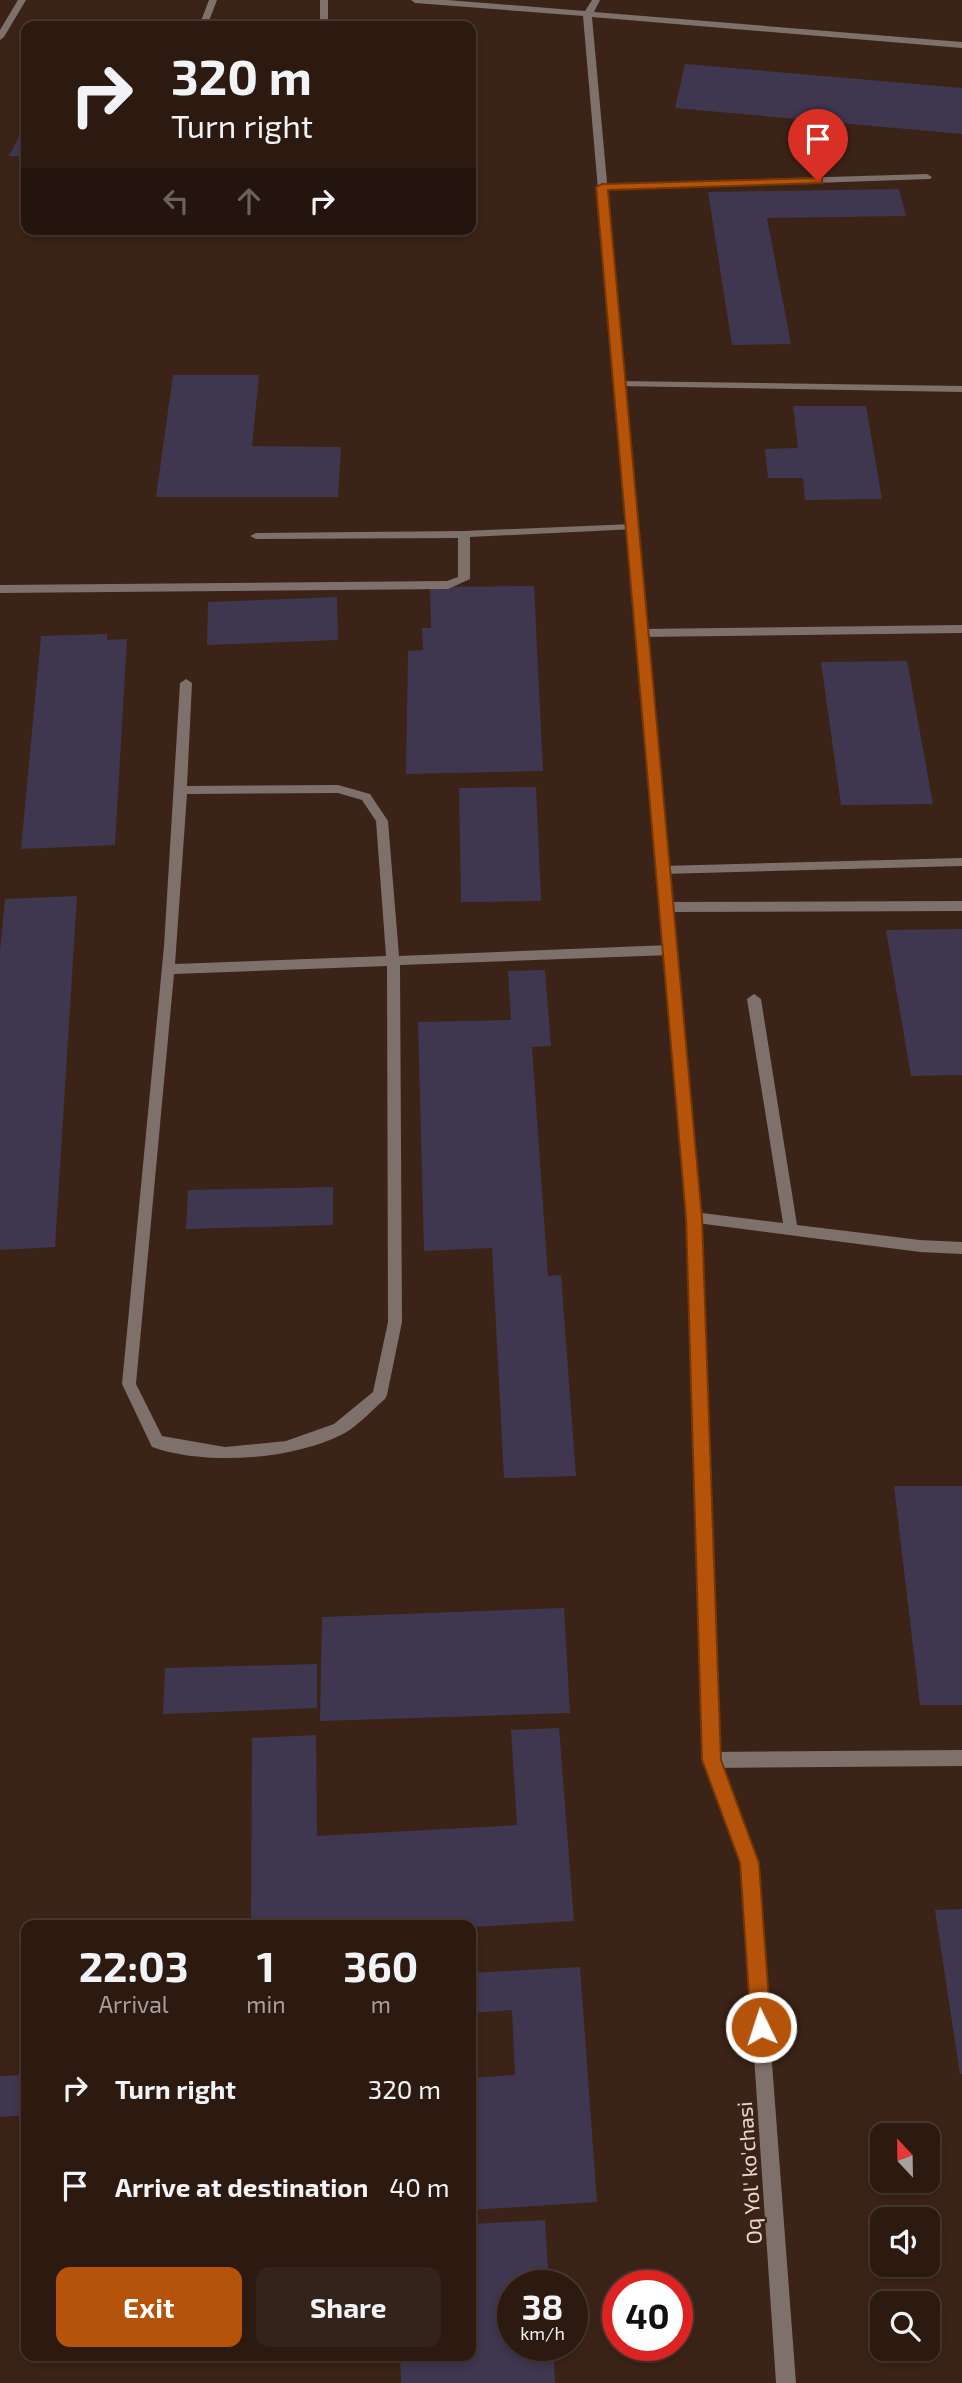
<!DOCTYPE html>
<html lang="en">
<head>
<meta charset="utf-8">
<style>
	body { margin:0; font-family:"Exo 2",sans-serif; background:#34231a; color:#f1f3f6; height:100vh; display:flex; flex-direction:column; font-size:26px; white-space:nowrap }
	* { box-sizing:border-box; margin:0 }
	p { font-size:23px; color:#a6a19f }
	.icon { flex:none; width:38px; height:38px; fill:none; stroke:currentColor; stroke-width:2; stroke-linecap:round; stroke-linejoin:round }
	.map { position:relative; flex:1; overflow:hidden }
	.details { position:absolute; left:21px; top:1920px; width:455px; height:441px; display:flex; flex-direction:column; background:#2c1a11; border-radius:14px; box-shadow:0 4px 10px #0003,0 0 0 2px #483831 }
	.details>* { flex:none }
	.hud { position:absolute; left:21px; top:21px; width:455px; height:214px; border-radius:14px; box-shadow:0 4px 10px #0003,0 0 0 2px #483831; background:#2c1a11; color:#f1f3f6; overflow:hidden }
	.needle { width:46px; rotate:338deg }
	.controls { position:absolute; left:870px; top:2123px; display:grid; gap:14px }
	.controls a { display:grid; place-items:center; width:70px; height:70px; border-radius:14px; background:#2c1a11; box-shadow:0 4px 10px #0003,0 0 0 2px #483831; font-size:35px }
	.speed { position:absolute; left:497px; top:2270px; display:flex; gap:14px; font-size:35px; font-weight:700; text-align:center }
	.speed>* { display:grid; place-content:center; width:91px; height:91px; border-radius:50%; background:#2c1a11; box-shadow:0 4px 10px #0003,0 0 0 2px #483831; line-height:1 }
	.speed small { font-size:18px; font-weight:400 }
	.speed .limit { border:10px solid #d22; background:#fff; color:#111 }
	.pin { position:absolute; display:grid; place-items:center; width:60px; height:60px; color:#fff; margin:-72px -30px; border-radius:50% 50% 50% 0; rotate:-45deg; box-shadow:0 0 7px #0007 }
	.pin .icon { rotate:45deg }
	.me { position:absolute; width:77px; margin:-38px; rotate:356deg; stroke-linejoin:round; filter:drop-shadow(0 0 5px #0008) }
	.turn { display:flex; align-items:center; gap:24px; height:147px; padding:0 35px; font-size:32px }
	.turn .icon { width:91px; height:91px; stroke-width:2.5 }
	.turn b { display:block; font-size:49px; line-height:60px }
	.lanes { display:flex; align-items:center; height:66px; padding:0 35px; background:#0003; justify-content:center; gap:35px; direction:ltr }
	.lanes .off { opacity:.35 }
	.eta { display:flex; justify-content:space-evenly; align-items:center; height:119px; text-align:center }
	.eta b { font-size:42px; font-weight:700; line-height:49px }
	.button { display:flex; gap:14px; margin-top:auto; padding:14px 35px }
	.button a { flex:1; height:80px; border-radius:14px; background:#b45309; color:#fff; font-size:28px; font-weight:700; line-height:80px; text-align:center }
	.button a+a { background:#34231a; color:#f1f3f6 }
	ul { padding:0; list-style:none }
	li { display:flex; align-items:center; gap:21px; height:98px; padding:0 35px }
	li div { flex:1 }
	li b { display:block; font-size:26px }
	li em { font-style:normal }
	.map>svg:first-child { display:block }
	.building { fill:#3f374f }
	.lines { fill:none; stroke-linecap:round; stroke-linejoin:round }
	.service { fill:#7e706b; fill-rule:evenodd }
	.minor { fill:#7e706b; fill-rule:evenodd }
	.tertiary { fill:#7e706b; fill-rule:evenodd }
	.route { fill:#b45309; stroke:#753606; stroke-width:2 }
	.labels { text-anchor:middle; stroke-width:5; stroke-linejoin:round; paint-order:stroke }
	.street-label { font-size:21px; fill:#e8d7d0; stroke:#3b2317 }
</style>
</head>
<body>
<div class="map">
<svg width="962" height="2383" viewBox="0 0 962 2383">
	<rect width="100%" height="100%" fill="#3b2317"/>
	<!-- building -->
	<path class="building" d="M685 64 962 88V134L675 108Z
		M26 122V157L9 156Z
		M899 189 906 216 767 218 791 344 732 345 708 192Z
		M173 375H259L252 446 341 447 338 497H156Z
		M793 406H866L882 499 805 500 803 478H768L765 449 798 448Z
		M534 586 543 771 406 774 408 651 423 650 422 628H431L430 587Z
		M337 597 338 640 207 645 208 602Z
		M107 634V640L127 639 115 845 21 849 41 636Z
		M907 661 933 804 841 805 821 662Z
		M536 787 541 901 461 902 459 788Z
		M77 896 55 1247 0 1250V952L5 899Z
		M962 929V1075L911 1076 886 930Z
		M545 970 551 1046 532 1047 548 1276 561 1275 576 1476 504 1478 492 1248 424 1251 418 1022 511 1020 508 971Z
		M333 1187V1225L186 1229 188 1190Z
		M894 1486H962V1705H920Z
		M564 1608 570 1713 320 1721 322 1617Z
		M317 1664V1708L163 1714 165 1668Z
		M559 1728 574 1921 471 1927 251 1925 252 1738 316 1735 317 1836 517 1825 511 1730Z
		M962 1909V2074H960L935 1910Z
		M580 1967 597 2202 471 2210V2078L515 2075 512 2010 471 2013V1973Z
		M26 2075V2115L0 2117V2076Z
		M545 2220 549 2286H513V2345H553L555 2383H401L400 2356H471V2224Z"/>
	<g class="lines">
		<!-- service -->
		<path class="service" d="M18 0H26L4 37 0 40V30Z
			M209 0H217L207 26H199Z
			M320 0H328V26H320Z
			M927 174 932 177 930 179 602 190 597 187 602 184Z
			M619 381 962 386V392L615 386 614 384Z
			M632 524 638 527 636 529 470 537V579L448 589 0 593V585L447 581 458 577V538L256 539 250 536 256 533 464 531Z
			M962 625V633L641 637 635 633 641 629Z
			M186 679 192 683 187 786 338 785 370 794 388 821 399 956 670 945 676 950 670 955 400 965 402 1322 387 1395 385 1399C372 1410 358 1426 343 1434 292 1460 206 1466 152 1447L122 1384 164 946 180 683ZM338 793 362 800 376 821 386 956 175 964 187 794ZM387 966 388 1322 373 1392 334 1424 286 1441 225 1447 162 1436 136 1384 174 974Z
			M962 858V866L663 874 657 870 663 866Z
			M962 901V911L666 912 660 907 666 902Z
			M754 994 761 999 797 1225 920 1240 962 1242V1254L920 1252 689 1222 687 1218 689 1214 694 1212 783 1223 747 999Z"/>
		<!-- minor -->
		<path class="minor" d="M962 1750V1766L711 1768 705 1765 703 1760 705 1755 711 1752Z"/>
		<!-- tertiary -->
		<path class="tertiary" d="M411 0H447L585 11 592 0H600L594 12 962 42V48L592 17 701 1218 719 1760 757 1863 796 2383H776L741 1863 703 1760 687 1218 583 16 415 3Z"/>
	</g>
	<!-- route -->
	<path class="route" d="M818 178H822V183L608 190 702 1218 721 1760 759 1863 771 2027 768 2034 761 2037 754 2034 751 2027 740 1863 702 1760 686 1218 596 187 602 184Z"/>
	<g class="labels">
		<!-- street labels -->
		<g class="street-label">
			<text transform="translate(750 2173) rotate(-94)" y="7">Oq Yol' ko'chasi</text>
		</g>
	</g>
</svg>
<div class="controls">
<a><svg class="needle" viewBox="-14 -14 28 28"><path d="M0-13l5 13h-10z" fill="#e53935"/><path d="M0 13l5-13h-10z" fill="#a6a19f"/></svg></a>
<a><svg class="icon" aria-label="sound" viewBox="0 0 24 24"><path d="M4 9h4l5-4v14l-5-4H4zM17 9q2 3 0 6"/></svg></a>
<a><svg class="icon" aria-label="search" viewBox="0 0 24 24"><circle cx="10" cy="10" r="6"/><path d="M15 15l6 6"/></svg></a>
</div>
<div class="speed"><div>38<small>km/h</small></div><div class="limit">40</div></div>
<div class="pin" style="left:818px;top:181px;background:#d93025"><svg class="icon" aria-label="arrive" viewBox="0 0 24 24"><path d="M6 21V4h12l-3 4 3 4H6"/></svg></div>
<svg class="me" style="left:761px;top:2027px" viewBox="-20 -20 40 40"><circle r="17" fill="#b45309" stroke="#fff" stroke-width="3"/><path d="M0-11L8 9 0 5-8 9z" fill="#fff"/></svg>
<div class="hud">
<div class="turn"><svg class="icon" aria-label="right" viewBox="0 0 24 24"><path d="M7 20v-9h11M14 6l5 5-5 5"/></svg><div><b>320 m</b>Turn right</div></div>
<div class="lanes"><svg class="icon off" aria-label="left" viewBox="0 0 24 24"><path d="M17 20v-9H6M10 6l-5 5 5 5"/></svg><svg class="icon off" aria-label="ahead" viewBox="0 0 24 24"><path d="M12 20V5M6 11l6-6 6 6"/></svg><svg class="icon" aria-label="right" viewBox="0 0 24 24"><path d="M7 20v-9h11M14 6l5 5-5 5"/></svg></div>
</div>
<section class="details">
<div class="eta">
<div><b>22:03</b><p>Arrival</p></div>
<div><b>1</b><p>min</p></div>
<div><b>360</b><p>m</p></div>
</div>
<ul>
<li><svg class="icon" aria-label="right" viewBox="0 0 24 24"><path d="M7 20v-9h11M14 6l5 5-5 5"/></svg><div><b>Turn right</b></div><em>320 m</em></li>
<li><svg class="icon" aria-label="arrive" viewBox="0 0 24 24"><path d="M6 21V4h12l-3 4 3 4H6"/></svg><div><b>Arrive at destination</b></div><em>40 m</em></li>
</ul>
<div class="button"><a>Exit</a><a>Share</a></div>
</section>
</div>
</body>
</html>
